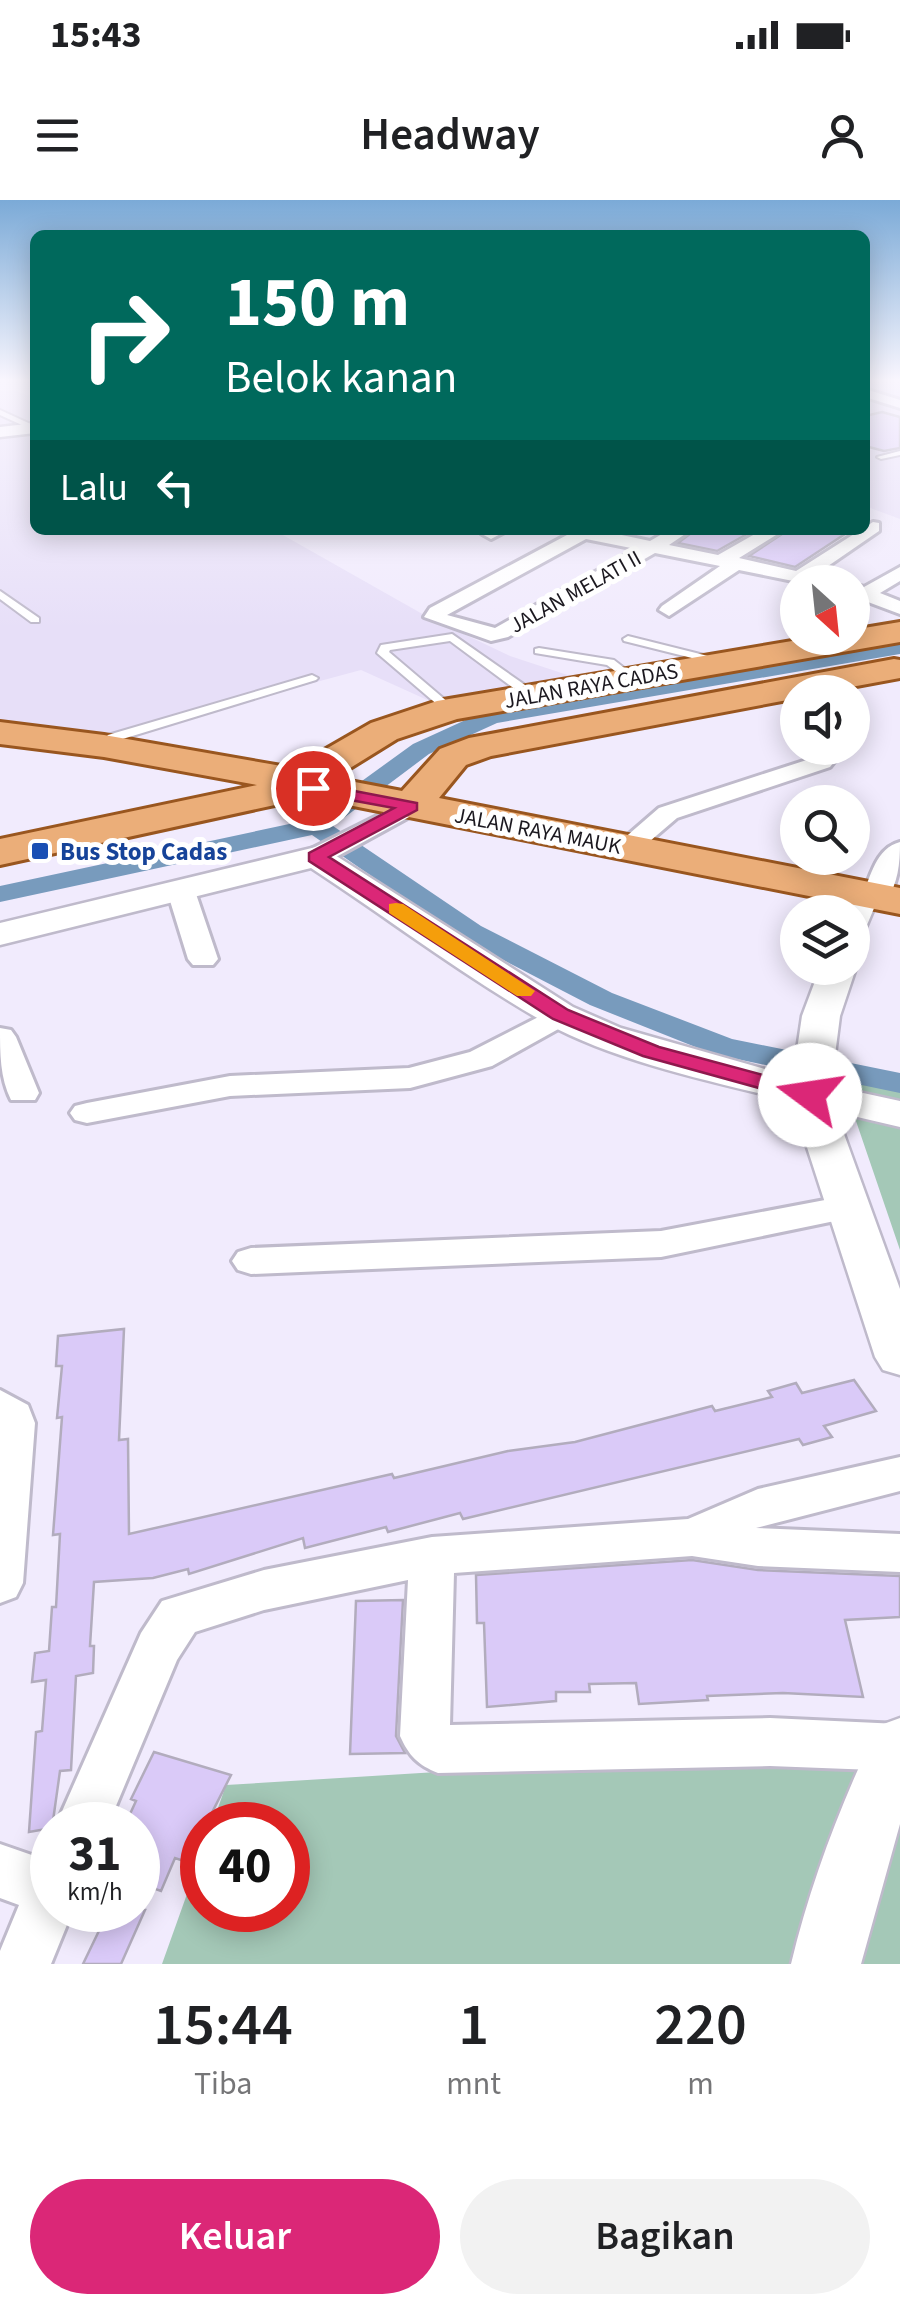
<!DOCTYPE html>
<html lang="id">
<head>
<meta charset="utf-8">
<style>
	body { margin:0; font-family:"Source Sans 3",sans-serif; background:#f2f2f2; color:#202124; height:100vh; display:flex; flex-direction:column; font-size:38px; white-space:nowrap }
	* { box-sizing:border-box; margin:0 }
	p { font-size:32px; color:#757577 }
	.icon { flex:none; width:55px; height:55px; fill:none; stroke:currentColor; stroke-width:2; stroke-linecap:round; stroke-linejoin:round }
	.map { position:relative; height:1764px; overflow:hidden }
	.panel { display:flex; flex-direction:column; background:#fff; flex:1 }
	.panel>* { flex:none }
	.top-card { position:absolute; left:30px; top:30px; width:840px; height:305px; border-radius:15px; box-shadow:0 5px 25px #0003; background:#00695c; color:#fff; overflow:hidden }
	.needle { width:65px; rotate:153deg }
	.fabs { position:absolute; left:780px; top:365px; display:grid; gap:20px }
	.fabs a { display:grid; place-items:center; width:90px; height:90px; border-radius:50%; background:#fff; box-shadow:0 5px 25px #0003; font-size:50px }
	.speed { position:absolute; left:30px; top:1602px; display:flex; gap:20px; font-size:50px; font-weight:700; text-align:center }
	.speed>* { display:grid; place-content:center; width:130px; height:130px; border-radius:50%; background:#fff; box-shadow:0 5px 25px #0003; line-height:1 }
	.speed small { font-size:25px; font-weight:400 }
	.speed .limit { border:15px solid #d22; background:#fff; color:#111 }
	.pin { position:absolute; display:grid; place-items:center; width:85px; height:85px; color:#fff; margin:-42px; border:5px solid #fff; border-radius:50%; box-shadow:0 2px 10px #0007 }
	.me { position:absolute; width:110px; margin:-55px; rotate:284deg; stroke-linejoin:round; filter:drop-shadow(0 0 8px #0008) }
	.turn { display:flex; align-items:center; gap:35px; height:210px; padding:0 30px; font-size:45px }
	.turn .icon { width:130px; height:130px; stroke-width:2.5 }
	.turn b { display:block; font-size:70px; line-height:85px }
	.then { display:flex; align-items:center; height:95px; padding:0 30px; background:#0003; gap:20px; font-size:38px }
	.eta { display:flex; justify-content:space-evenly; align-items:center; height:170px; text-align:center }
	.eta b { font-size:60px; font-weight:600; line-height:70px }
	.cta { display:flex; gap:20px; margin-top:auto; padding:20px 30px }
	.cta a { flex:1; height:115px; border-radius:60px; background:#db2777; color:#fff; font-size:40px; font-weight:600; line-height:115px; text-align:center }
	.cta a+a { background:#f2f2f2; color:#202124 }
	.status { display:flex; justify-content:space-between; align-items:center; height:70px; padding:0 50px; background:#fff; direction:ltr }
	.status svg { height:28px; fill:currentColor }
	header { display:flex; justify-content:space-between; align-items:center; height:130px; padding:0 30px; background:#fff; font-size:45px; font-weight:600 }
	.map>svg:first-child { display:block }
	.built { fill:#e7dff8 }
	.green { fill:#a4c8b7 }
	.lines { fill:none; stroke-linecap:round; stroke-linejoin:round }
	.canal { fill:#789bbd; fill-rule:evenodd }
	.building { fill:#dacaf8; stroke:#b2acbd; stroke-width:2.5 }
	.service-casing { stroke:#bfbacb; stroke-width:4 }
	.minor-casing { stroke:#bfbacb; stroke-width:6 }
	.tertiary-casing { stroke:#bfbacb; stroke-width:5 }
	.primary-casing { stroke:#99561f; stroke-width:6 }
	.service { fill:#fff; fill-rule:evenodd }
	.minor { fill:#fff; fill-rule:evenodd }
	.tertiary { fill:#fff; fill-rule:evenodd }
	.primary { fill:#ebae79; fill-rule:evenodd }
	.route { fill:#db2777; stroke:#8e194d; stroke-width:2.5 }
	.slow { fill:#f59e0b }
	.transit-dot { fill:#1a4fb4; stroke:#fff; stroke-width:4 }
	.labels { text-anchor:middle; stroke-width:10; stroke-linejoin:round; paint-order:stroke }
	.far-street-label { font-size:22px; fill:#1b181f; stroke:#fff }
	.transit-label { font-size:25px; font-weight:bold; fill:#164399; stroke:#fff; text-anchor:start }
</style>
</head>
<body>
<div class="status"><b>15:43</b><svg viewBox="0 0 49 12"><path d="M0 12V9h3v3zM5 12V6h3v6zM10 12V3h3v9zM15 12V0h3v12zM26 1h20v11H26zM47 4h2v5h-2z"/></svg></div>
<header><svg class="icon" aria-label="menu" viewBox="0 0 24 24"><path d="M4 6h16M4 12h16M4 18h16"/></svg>Headway<svg class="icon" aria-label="person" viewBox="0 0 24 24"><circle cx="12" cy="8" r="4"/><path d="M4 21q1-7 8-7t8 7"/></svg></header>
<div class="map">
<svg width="900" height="1764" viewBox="0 0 900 1764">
	<rect width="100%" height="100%" fill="#f1ebfd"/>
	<!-- built -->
	<path class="built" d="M865 182H900V319L865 306Z
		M13 190 35 198V330H274L426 416 510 456 604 487 454 512 361 470 209 511 136 537 0 524V191Z"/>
	<!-- green -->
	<path class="green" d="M842 880 900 891V1050Z
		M900 1532V1764H162L202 1652V1710H288V1625H212L226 1585 795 1550Z"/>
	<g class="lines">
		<!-- canal -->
		<path class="canal" d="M900 442V454L497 523 429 554 333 626 481 726 612 793 732 839 900 873V893L713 854 590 805 461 738 312 635 0 702V686L308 620 413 544 483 512Z"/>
	</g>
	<!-- building -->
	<path class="building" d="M882 212 900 217V248L884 251 865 246V216Z
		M695 330H754L717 351 678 343Z
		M788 330H851L795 367 749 356Z
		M124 1129 119 1240 128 1239 129 1334 392 1274 394 1278 508 1251 575 1242 712 1206 715 1211 772 1197 768 1191 796 1183 802 1193 854 1180 876 1211 824 1226 832 1237 803 1245 799 1239 463 1319 460 1313 388 1332 386 1327 305 1348 303 1338 189 1374 188 1369 153 1378 94 1382 90 1446H94L93 1473 76 1476 71 1570 60 1571 52 1628 29 1632 36 1532 42 1531 46 1480 32 1482 35 1453 49 1451 52 1407H56L60 1334 53 1335 62 1217 57 1218 62 1166H56L58 1136Z
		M692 1360 758 1370 900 1376V1417L845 1420 863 1497 783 1493 707 1496 708 1500 639 1504 636 1483 589 1484 590 1492H556V1501L487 1507 484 1423H477L476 1375Z
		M403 1400 396 1536 405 1553 350 1554 356 1401Z
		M154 1552 231 1575 187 1662 175 1658 161 1691 138 1683V1625H125L136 1601 131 1599Z
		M109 1710H145L121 1764H83Z"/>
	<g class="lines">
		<defs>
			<path id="service" d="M0 210 35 226V231L0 215Z
				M900 251V255L881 259 877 257Z
				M0 391 39 418V422H31L0 399Z
				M452 434 535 492V498H527L450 441 390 450 389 452 456 509 446 512 377 453 381 445Z
				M628 436 724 460 726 462 720 465 624 441 623 439Z
				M539 448 614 460 637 478 627 480 607 465 535 453V449Z
				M312 475 318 478 316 480 116 541 108 549 98 546 108 535Z"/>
			<path id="minor" d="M865 189 900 200V208L865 197Z
				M873 322 879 323V331L815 375 830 378 832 382H798L739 370 669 416 659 410 662 406 720 366 655 353 508 437 491 441 424 417 430 408 567 335 561 330H598L650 341 669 330H691L669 345 718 355 762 330H784L739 358 796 371ZM586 339 636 349 495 428 447 415Z
				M485 330H508L491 339 482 334Z
				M900 367V381L880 393 900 401V414L852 396V383L864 387Z
				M822 555 830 557 834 562 830 567 677 618 636 653 627 655 614 647 659 608Z
				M411 599 423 606 420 611 325 663 316 665 303 657 307 651Z
				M900 642C900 665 898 682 886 702H866L862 696C871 676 876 648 900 642Z
				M181 683 195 691 218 759 213 765H193L188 759 167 691Z
				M560 806 571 808 575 815 571 822 492 866 410 888 230 896 87 923 75 920 70 913 75 906 87 903 230 876 409 868 470 852Z
				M0 828 11 830 16 837 39 893 35 900H11C0 878 0 853 0 828Z
				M846 996 859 1000 864 1008 859 1016 661 1057 251 1074 238 1070 232 1061 238 1052 251 1048 661 1031Z
				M0 1190 28 1205 35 1223 23 1383 16 1397 0 1403Z
				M900 1257V1291L756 1328 900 1334V1372L758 1366 692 1356 454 1373 450 1525 770 1518 899 1524 900 1571 770 1566 438 1573C418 1565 409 1556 400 1536L408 1380 264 1410 195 1432 177 1460 108 1625H56L141 1433 162 1401 264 1370 432 1337 688 1319 758 1289Z
				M0 1644 52 1662V1710H73L51 1764H0V1751L19 1705 0 1698Z"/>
			<path id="tertiary" d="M35 223V233L0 237V227Z
				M316 647 327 650 573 807 621 828 793 877 802 816 820 768H852V763L856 768 840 816 831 886 900 901V927L836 912 900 1089V1175L883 1170 875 1157 792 901C716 883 614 861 546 823 465 777 389 719 311 668L0 745V723Z
				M863 684 875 687 880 694 864 732 852 735V712H839L851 687Z
				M900 1518V1624L861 1764H791C811 1681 841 1603 878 1526Z"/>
			<path id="primary" d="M900 422V442L457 519 397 539 334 578 402 591 440 549 469 538 894 459 900 460V478L824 492H798V498L491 556 466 565 439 598 900 688V714L323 600 284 603 0 665V639L257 585 104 557 0 544V522L104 535 293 568 371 523 437 501 810 438H852V430Z"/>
		</defs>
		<!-- service casing -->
		<use href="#service" class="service-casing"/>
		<!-- minor casing -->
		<use href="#minor" class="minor-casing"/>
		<!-- tertiary casing -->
		<use href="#tertiary" class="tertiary-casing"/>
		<!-- primary casing -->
		<use href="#primary" class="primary-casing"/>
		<!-- service -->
		<use href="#service" class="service"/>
		<!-- minor -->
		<use href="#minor" class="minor"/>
		<!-- tertiary -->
		<use href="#tertiary" class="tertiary"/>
		<!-- primary -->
		<use href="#primary" class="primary"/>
	</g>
	<!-- sky -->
	<linearGradient id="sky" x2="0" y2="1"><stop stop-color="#7baad7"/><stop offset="0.42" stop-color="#f9f6fe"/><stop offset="1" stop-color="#f9f6fe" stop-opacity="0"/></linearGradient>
	<rect width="900" height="429" fill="url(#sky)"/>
	<!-- route -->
	<path class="route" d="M313 583 417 603V610L329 657 568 810 659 847 819 890 822 895 810 902 643 856 553 819 309 661V653L394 608 307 592 304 588Z"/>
	<!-- slow -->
	<path class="slow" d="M396 703 403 704 535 791 531 796H517L389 713V704Z"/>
	<!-- markers -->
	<rect class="transit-dot" x="30" y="641" width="20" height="20" rx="5"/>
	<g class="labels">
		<!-- far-street labels -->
		<g class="far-street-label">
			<text transform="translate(575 391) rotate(-29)" y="8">JALAN MELATI II</text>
			<text transform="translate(591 485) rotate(-10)" y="8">JALAN RAYA CADAS</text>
			<text transform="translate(538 630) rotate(11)" y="8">JALAN RAYA MAUK</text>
		</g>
		<!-- transit labels -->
		<g class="transit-label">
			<text x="60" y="660">Bus Stop Cadas</text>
		</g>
	</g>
</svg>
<div class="fabs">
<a><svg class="needle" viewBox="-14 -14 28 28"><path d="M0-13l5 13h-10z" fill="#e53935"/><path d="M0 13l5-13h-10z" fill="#757577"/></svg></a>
<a><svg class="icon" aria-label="sound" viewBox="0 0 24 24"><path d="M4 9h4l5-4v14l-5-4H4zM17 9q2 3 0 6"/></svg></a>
<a><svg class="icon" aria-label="search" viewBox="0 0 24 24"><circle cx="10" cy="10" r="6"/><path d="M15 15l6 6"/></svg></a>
<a><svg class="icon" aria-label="layers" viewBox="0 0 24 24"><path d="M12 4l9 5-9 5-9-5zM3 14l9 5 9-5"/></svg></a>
</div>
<div class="speed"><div>31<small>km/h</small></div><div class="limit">40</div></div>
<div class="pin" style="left:313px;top:588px;background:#d93025"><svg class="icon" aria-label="arrive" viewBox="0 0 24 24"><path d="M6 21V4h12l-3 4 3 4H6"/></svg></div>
<svg class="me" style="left:810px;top:895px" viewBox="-20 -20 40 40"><circle r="19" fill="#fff"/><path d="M0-13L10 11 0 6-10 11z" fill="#db2777"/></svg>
<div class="top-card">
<div class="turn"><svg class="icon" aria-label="right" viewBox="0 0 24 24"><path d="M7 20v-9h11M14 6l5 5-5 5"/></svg><div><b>150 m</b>Belok kanan</div></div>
<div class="then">Lalu<svg class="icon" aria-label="left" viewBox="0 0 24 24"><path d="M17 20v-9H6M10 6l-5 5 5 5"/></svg></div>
</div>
</div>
<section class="panel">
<div class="eta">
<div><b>15:44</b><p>Tiba</p></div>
<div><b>1</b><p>mnt</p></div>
<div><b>220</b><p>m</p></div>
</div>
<div class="cta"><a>Keluar</a><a>Bagikan</a></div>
</section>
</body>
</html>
